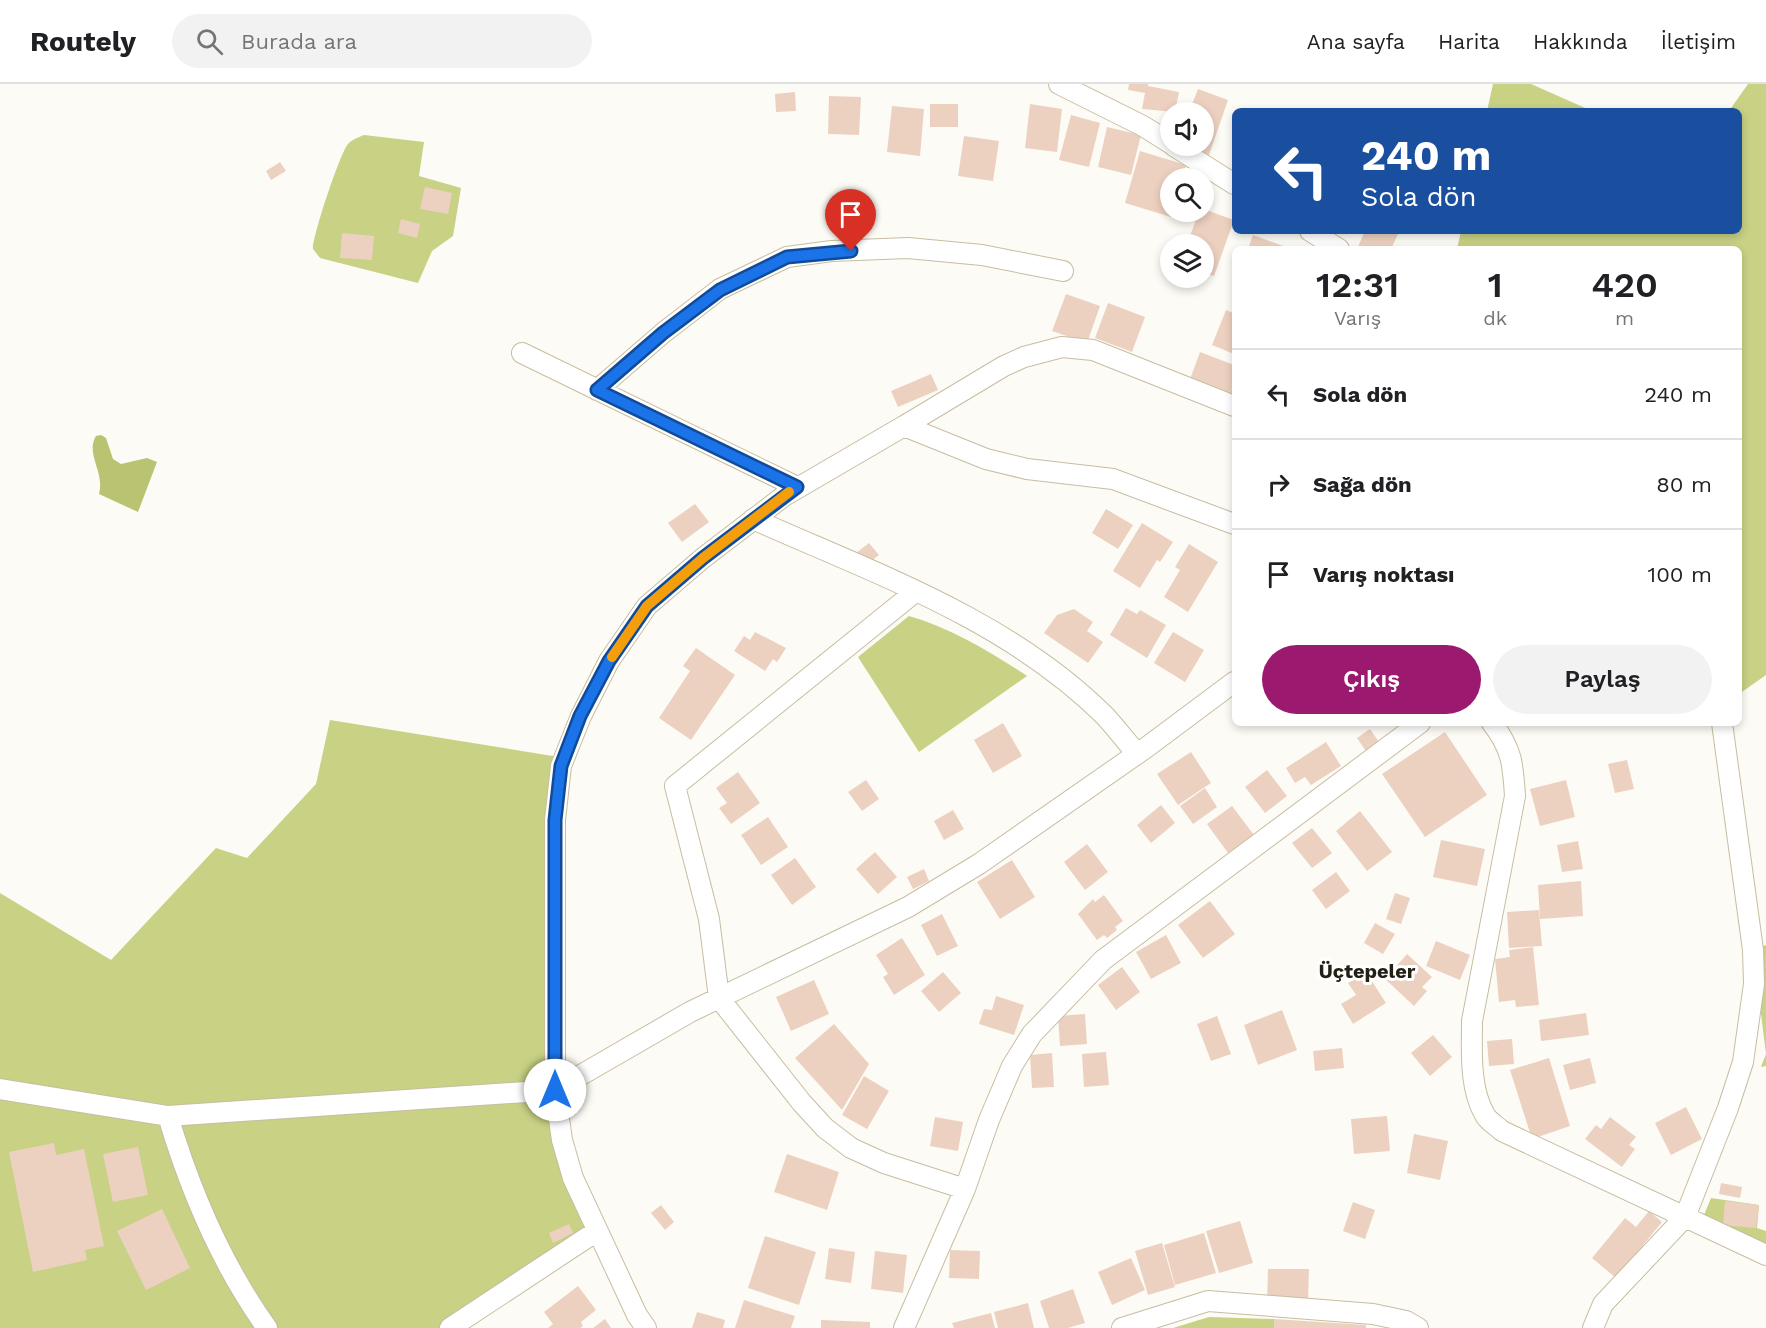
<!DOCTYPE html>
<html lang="tr">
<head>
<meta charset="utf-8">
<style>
	body { margin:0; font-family:"Work Sans",sans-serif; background:#f2f2f2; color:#202124; height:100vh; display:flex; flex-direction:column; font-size:22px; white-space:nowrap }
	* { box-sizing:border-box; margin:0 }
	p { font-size:20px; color:#757577 }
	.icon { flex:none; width:33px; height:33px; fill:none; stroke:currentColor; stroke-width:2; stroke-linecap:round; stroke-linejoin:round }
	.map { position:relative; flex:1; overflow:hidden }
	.side { position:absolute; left:1232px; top:162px; width:510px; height:480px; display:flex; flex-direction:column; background:#fff; border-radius:9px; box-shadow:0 3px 9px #0003 }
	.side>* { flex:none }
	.banner { position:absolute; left:1232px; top:24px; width:510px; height:126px; border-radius:9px; box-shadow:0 3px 9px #0003; background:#1a4fa0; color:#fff; overflow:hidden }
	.buttons { position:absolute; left:1160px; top:18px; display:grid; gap:12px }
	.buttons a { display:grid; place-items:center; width:54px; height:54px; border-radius:50%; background:#fff; box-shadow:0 3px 9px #0003; font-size:30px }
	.pin { position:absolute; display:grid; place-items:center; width:51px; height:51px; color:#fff; margin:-62px -26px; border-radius:50% 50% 50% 0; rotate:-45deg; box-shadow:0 0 6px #0007 }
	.pin .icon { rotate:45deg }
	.me { position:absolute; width:66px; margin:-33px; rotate:0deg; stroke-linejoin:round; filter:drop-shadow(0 0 4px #0008) }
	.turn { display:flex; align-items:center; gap:21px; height:126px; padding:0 30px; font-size:27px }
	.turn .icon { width:78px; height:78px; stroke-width:2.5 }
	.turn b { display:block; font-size:42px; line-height:51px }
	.eta { display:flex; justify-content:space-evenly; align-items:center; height:102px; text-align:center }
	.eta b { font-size:36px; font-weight:600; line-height:42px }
	.cta { display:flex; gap:12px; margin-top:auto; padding:12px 30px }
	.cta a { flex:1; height:69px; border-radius:36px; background:#9b1a6f; color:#fff; font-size:24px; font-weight:600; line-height:69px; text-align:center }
	.cta a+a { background:#f2f2f2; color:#202124 }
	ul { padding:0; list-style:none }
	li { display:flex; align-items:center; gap:18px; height:90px; padding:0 30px; border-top:2px solid #e0e0e0 }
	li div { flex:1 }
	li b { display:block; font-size:22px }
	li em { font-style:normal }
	header { display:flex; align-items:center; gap:36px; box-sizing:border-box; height:84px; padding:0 30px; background:#fff; border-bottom:2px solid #e0e0e0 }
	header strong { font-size:28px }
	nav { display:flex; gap:33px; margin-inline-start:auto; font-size:21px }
	.search { width:420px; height:54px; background:#f2f2f2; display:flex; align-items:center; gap:15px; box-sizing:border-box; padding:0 21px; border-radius:33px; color:#757577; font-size:22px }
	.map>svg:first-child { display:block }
	.green { fill:#c8d184 }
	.forest { fill:#bac372 }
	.building { fill:#edd1c0 }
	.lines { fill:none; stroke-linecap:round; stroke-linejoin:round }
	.minor-casing { stroke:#c7bda1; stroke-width:22 }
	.minor { stroke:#fff; stroke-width:20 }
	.route-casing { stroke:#114b97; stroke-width:15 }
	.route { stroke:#1a73e8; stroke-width:10 }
	.slow { stroke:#f59e0b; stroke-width:10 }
	.labels { text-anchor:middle; stroke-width:6; stroke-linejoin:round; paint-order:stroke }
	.neighbourhood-label { font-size:20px; font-weight:bold; fill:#242015; stroke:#fff }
</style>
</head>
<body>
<header>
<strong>Routely</strong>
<div class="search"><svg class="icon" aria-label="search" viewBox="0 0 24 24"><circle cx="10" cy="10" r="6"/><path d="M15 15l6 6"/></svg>Burada ara</div>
<nav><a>Ana sayfa</a><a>Harita</a><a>Hakkında</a><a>İletişim</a></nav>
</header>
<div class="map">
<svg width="1766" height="1244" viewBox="0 0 1766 1244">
	<rect width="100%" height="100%" fill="#fdfbf5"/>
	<!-- green -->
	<path class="green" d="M1493 0H1531L1592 27H1487Z
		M1748 0H1766V591L1739 610 1738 165H1457L1461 147H1738V27H1729Z
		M364 51 424 58 419 92 461 104 453 152 432 167 418 199 320 174 313 165C312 154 340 69 348 60 351 56 359 53 364 51Z
		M909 532C951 544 991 568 1027 592L919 668 858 573Z
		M330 636 565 674 555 1006 597 1147 450 1244H0V809L111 876 216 764 247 774 316 700Z
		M1766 861V982L1761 983 1766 970 1753 866Z
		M1711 1114 1759 1121 1757 1144 1766 1147V1160L1704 1131Z
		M1209 1233 1274 1235V1244H1173Z"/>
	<!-- forest -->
	<path class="forest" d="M101 351 106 354 113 375 121 380 147 374 157 378 138 428 99 410C105 388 85 370 96 352Z"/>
	<!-- building -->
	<path class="building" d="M1129 0H1148V2L1179 8 1175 28 1142 25 1145 9 1128 6Z
		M1198 5 1228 16 1209 71 1192 65 1193 62H1203V28H1189Z
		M795 8 796 27 776 28 775 10Z
		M829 12 861 13 859 51 828 50Z
		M930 20H958V43H930Z
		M1030 20 1062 25 1057 68 1025 64Z
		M892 22 924 25 920 72 887 68Z
		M1071 31 1100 39 1089 83 1059 76Z
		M1107 43 1141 51 1131 91 1098 83Z
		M964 52 999 57 993 97 958 92Z
		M1140 67 1186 81 1182 94H1170L1171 133 1125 119Z
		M280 78 286 87 271 96 266 87Z
		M425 103 452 109 448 130 420 125Z
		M1203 125 1234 136 1214 192 1203 189V160H1187L1199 128H1203Z
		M401 135 420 140 417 154 398 149Z
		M1365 147H1397L1399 148 1391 165H1357Z
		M342 149 374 152 372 176 340 174Z
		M1253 151 1286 163 1285 165H1248Z
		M1066 210 1100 222 1087 259 1052 247Z
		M1108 219 1145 233 1132 268 1095 254Z
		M1226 226 1234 229V270L1212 261Z
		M1200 268 1234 281 1232 292 1234 293V316L1189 298Z
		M931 290 938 306 898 323 891 307Z
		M695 420 709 438 682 458 668 439Z
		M1106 425 1133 441 1118 465 1092 449Z
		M1142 439 1173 458 1160 478 1157 476 1140 504 1113 487Z
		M869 459 879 471 866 481 856 469Z
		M1189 460 1218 478 1188 528 1164 513 1180 486 1175 483Z
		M1126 524 1137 530 1140 526 1166 541 1147 574 1110 551Z
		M1074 525 1093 538 1087 547 1103 558 1088 579 1044 549 1057 531Z
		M755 548 786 564 777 578 773 575 765 587 734 567 744 552 750 556Z
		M1173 548 1204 566 1185 598 1154 579Z
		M696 564 735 591 691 656 659 634 690 587 683 582Z
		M1003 639 1022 672 993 689 974 656Z
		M1370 645 1381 661 1368 670 1357 654Z
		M1445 648 1487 711 1425 753 1382 690Z
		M1326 658 1341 682 1311 701 1305 693 1295 699 1286 684Z
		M1191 668 1211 699 1178 721 1157 690Z
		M1627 676 1634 705 1615 709 1608 680Z
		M1267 686 1287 712 1265 729 1245 703Z
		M738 688 760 719 731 740 719 724 727 719 716 704Z
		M866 696 879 715 862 727 848 708Z
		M1566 696 1575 733 1540 742 1530 705Z
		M1205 704 1217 723 1193 740 1180 722Z
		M1161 721 1175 739 1151 759 1137 741Z
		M1232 722 1254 751 1228 769 1207 740Z
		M953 726 964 745 944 756 934 737Z
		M1360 727 1392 768 1367 787 1336 747Z
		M768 733 788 763 761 781 741 751Z
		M1312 744 1332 769 1312 784 1292 759Z
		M1441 756 1485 765 1477 802 1433 793Z
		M1578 757 1583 785 1562 788 1557 761Z
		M1087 760 1108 788 1085 806 1064 778Z
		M875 768 897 793 878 810 856 785Z
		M795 774 816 803 792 821 771 791Z
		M1012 776 1035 813 1000 835 977 798Z
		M924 785 929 797 913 805 907 793Z
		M1336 788 1350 807 1326 825 1312 806Z
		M1581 797 1583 832 1540 835 1538 801Z
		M1395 809 1410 814 1401 840 1386 835Z
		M1104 811 1123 837 1115 843 1117 846 1107 854 1104 851 1097 856 1078 830 1093 815 1095 818Z
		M1210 817 1235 850 1203 874 1178 841Z
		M1539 826 1542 862 1509 864 1507 828Z
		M942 830 958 862 937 872 921 841Z
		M1375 839 1395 850 1383 870 1364 859Z
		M1166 851 1181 879 1151 895 1136 868Z
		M902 854 925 891 894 911 883 893 888 890 876 871Z
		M1436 857 1470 871 1460 896 1426 882Z
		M1533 863 1539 921 1516 923 1515 916 1499 918 1495 875 1510 873 1509 866Z
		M1407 870 1432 893 1422 903 1427 907 1414 922 1385 895Z
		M1122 883 1140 908 1116 926 1098 901Z
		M943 888 961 909 939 928 921 907Z
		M1366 888 1386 919 1353 940 1341 920 1356 911 1348 899Z
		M814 896 829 930 791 947 776 913Z
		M996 912 1024 921 1014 951 979 940 984 925 992 926Z
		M1282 926 1297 966 1258 981 1244 941Z
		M1586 929 1589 951 1541 957 1539 936Z
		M1085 930 1087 960 1060 962 1058 932Z
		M1217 932 1231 970 1211 977 1197 940Z
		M834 940 869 980 842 1026 795 974Z
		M1433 951 1452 973 1430 992 1411 969Z
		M1512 955 1514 980 1489 982 1487 957Z
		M1342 964 1344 984 1315 987 1313 967Z
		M1106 968 1109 1001 1084 1003 1082 970Z
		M1052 969 1054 1003 1032 1004 1030 971Z
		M1549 974 1570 1042 1532 1055 1510 986Z
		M1590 974 1596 999 1570 1006 1563 981Z
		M864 992 889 1007 867 1045 842 1031Z
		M1686 1023 1702 1055 1671 1071 1655 1039Z
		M1387 1032 1390 1067 1354 1070 1351 1035Z
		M935 1033 963 1038 958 1067 930 1062Z
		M1610 1033 1636 1053 1629 1061 1635 1065 1622 1083 1585 1055 1596 1041 1601 1045Z
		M1414 1050 1448 1057 1440 1096 1407 1089Z
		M54 1059 56 1071 84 1065 104 1162 85 1166 87 1176 33 1188 9 1068Z
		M138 1063 148 1111 113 1118 103 1070Z
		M787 1070 839 1088 827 1126 774 1108Z
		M1721 1099 1742 1103 1740 1114 1719 1110Z
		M1725 1117 1759 1121 1756 1144 1723 1141Z
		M1353 1118 1375 1126 1365 1155 1343 1147Z
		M661 1121 674 1138 665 1146 651 1129Z
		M162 1125 190 1184 146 1206 117 1147Z
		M1649 1127 1662 1138 1616 1194 1592 1174 1625 1134 1636 1143Z
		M1240 1137 1253 1179 1219 1189 1206 1147Z
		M569 1140 573 1149 553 1159 549 1149Z
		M1204 1149 1216 1189 1175 1201 1164 1161Z
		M765 1152 816 1168 799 1221 748 1204Z
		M1162 1159 1175 1203 1148 1211 1135 1167Z
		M829 1164 855 1168 851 1199 825 1195Z
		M950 1166 980 1167 979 1195 949 1194Z
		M875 1167 907 1171 903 1209 871 1205Z
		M1131 1174 1145 1206 1112 1221 1098 1188Z
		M1268 1185H1309L1308 1218 1267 1217Z
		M578 1202 596 1226 581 1238 583 1242 580 1244H548L553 1240 544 1228Z
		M1073 1205 1085 1239 1068 1244H1049L1040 1217Z
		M744 1216 795 1232 791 1244H735Z
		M1028 1219 1034 1244H998L994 1228Z
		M697 1228 725 1236 723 1244H692Z
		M991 1229 995 1244H954L952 1239Z
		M605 1235 611 1244H593Z
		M1274 1235 1366 1241V1244H1274Z
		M821 1236 870 1238V1244H821Z"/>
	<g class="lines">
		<defs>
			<path id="minor" d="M1059 0 1143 42 1170 59
				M1174 62 1234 100
				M1310 147 1339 165
				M522 269 797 403
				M597 306 663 249 720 205 787 173 832 167 908 164 982 171 1063 187
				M1234 322 1093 266 1062 263 1024 273 1004 282 904 342 986 375 1027 385 1113 395 1234 440
				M753 435C874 489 1009 536 1105 632 1116 644 1126 657 1137 670
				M915 508 675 702 709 835 719 914 802 1019 825 1044 851 1064 884 1079 965 1105
				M1492 639C1512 665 1513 680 1515 712L1472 937C1472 966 1469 1004 1485 1031 1488 1037 1497 1042 1502 1047L1766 1171
				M0 1005 168 1032 555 1006V736L561 682 581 632 609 577 647 522 703 474 784 412 904 342
				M168 1032C190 1106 222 1181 267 1244
				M450 1244 597 1147
				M646 1244 637 1231 573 1094 562 1056 555 1006 690 928 908 823 979 780 1147 663 1234 598
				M904 1244 965 1105 989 1036 1012 982 1032 950 1103 876 1420 639
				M1122 1244 1208 1217 1373 1230 1406 1237 1418 1244
				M1593 1244 1603 1220 1685 1133 1728 1024 1743 978 1754 900 1753 866 1722 639"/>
		</defs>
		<!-- minor casing -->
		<use href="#minor" class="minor-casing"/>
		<!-- minor -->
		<use href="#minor" class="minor"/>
	</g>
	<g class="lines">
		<defs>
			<path id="route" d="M555 1006V736L561 682 580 632 609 577 647 522 703 474 797 403 597 306 663 249 720 206 787 173 851 167"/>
		</defs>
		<!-- route casing -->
		<use href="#route" class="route-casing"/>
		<!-- route -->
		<use href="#route" class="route"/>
		<!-- slow -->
		<path class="slow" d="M612 573 647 522 703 474 789 408"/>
	</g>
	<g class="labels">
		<!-- neighbourhood labels -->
		<g class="neighbourhood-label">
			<text x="1367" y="894">Üçtepeler</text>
		</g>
	</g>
</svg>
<div class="buttons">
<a><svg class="icon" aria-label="sound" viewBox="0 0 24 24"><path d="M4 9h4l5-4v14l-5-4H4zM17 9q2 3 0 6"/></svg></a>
<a><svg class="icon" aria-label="search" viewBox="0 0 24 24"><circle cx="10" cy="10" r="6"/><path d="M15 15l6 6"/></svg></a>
<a><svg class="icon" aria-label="layers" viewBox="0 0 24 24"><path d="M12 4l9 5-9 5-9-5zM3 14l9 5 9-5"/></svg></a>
</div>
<div class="pin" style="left:851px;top:167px;background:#d93025"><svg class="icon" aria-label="arrive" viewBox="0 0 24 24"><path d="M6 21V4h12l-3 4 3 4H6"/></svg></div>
<svg class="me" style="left:555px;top:1006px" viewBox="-20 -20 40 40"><circle r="19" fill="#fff"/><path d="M0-13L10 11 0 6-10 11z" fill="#1a73e8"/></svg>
<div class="banner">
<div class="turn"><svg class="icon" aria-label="left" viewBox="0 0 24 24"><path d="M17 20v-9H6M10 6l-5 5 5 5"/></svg><div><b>240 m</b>Sola dön</div></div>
</div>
<section class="side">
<div class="eta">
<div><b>12:31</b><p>Varış</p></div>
<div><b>1</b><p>dk</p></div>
<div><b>420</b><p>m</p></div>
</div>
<ul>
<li><svg class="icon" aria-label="left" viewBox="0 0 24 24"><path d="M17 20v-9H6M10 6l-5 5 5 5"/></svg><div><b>Sola dön</b></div><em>240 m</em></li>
<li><svg class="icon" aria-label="right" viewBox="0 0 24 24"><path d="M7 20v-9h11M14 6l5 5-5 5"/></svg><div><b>Sağa dön</b></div><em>80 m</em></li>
<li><svg class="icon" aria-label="arrive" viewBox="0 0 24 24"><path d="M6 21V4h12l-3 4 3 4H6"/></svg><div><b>Varış noktası</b></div><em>100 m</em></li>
</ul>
<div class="cta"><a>Çıkış</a><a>Paylaş</a></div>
</section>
</div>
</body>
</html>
